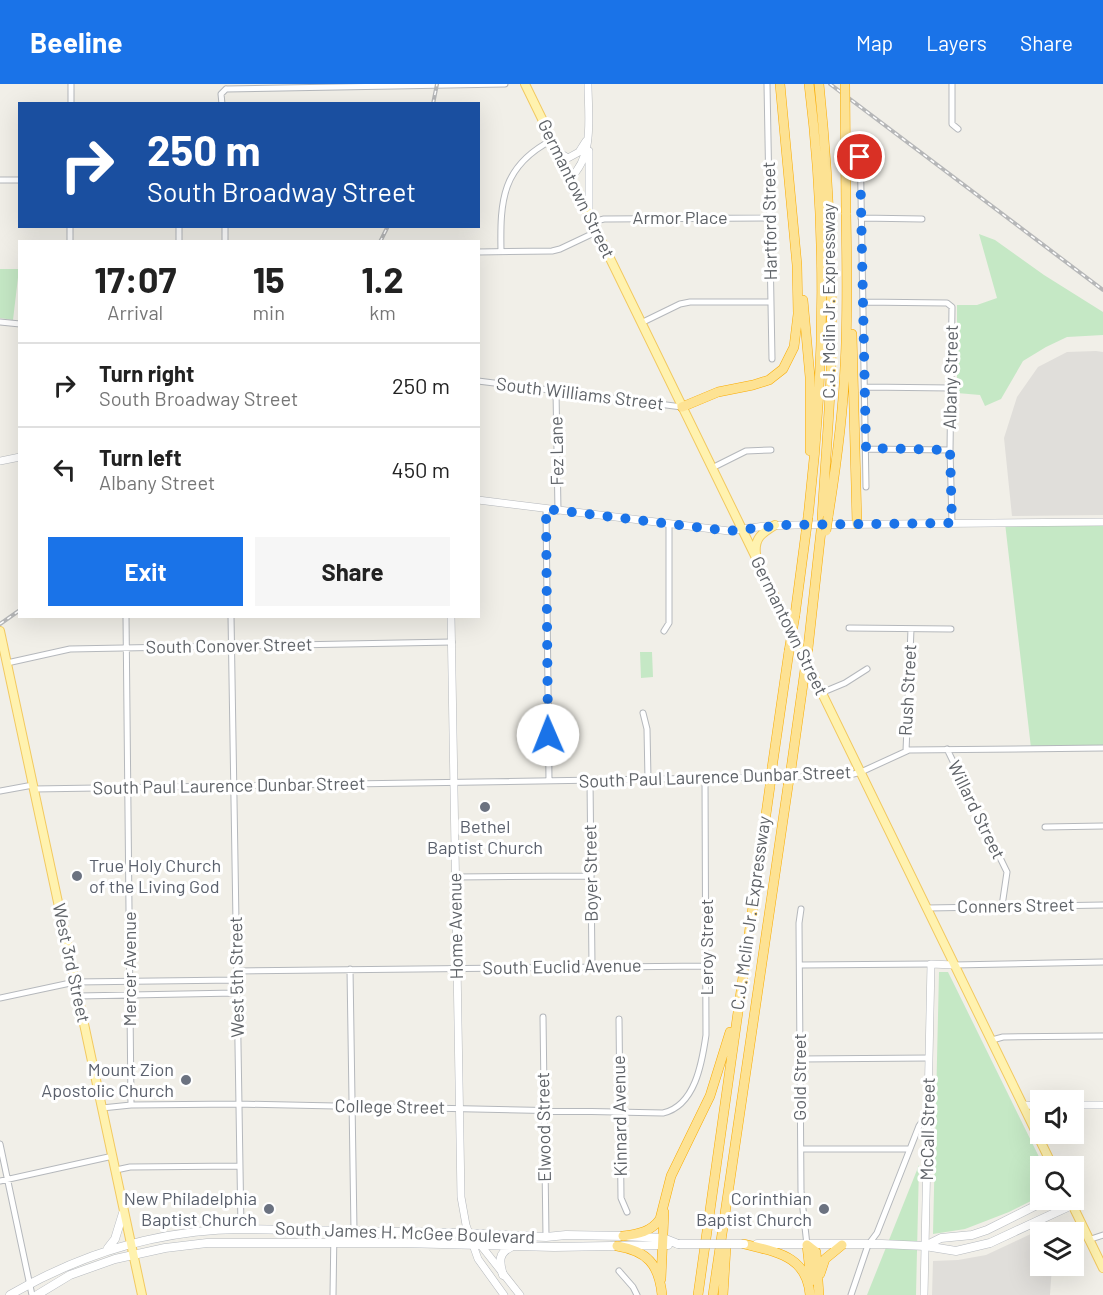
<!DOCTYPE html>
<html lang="en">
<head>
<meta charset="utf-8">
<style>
	body { margin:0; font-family:Barlow,sans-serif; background:#f6f6f6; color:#222; height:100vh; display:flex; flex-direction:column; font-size:22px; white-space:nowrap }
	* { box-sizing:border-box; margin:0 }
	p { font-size:20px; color:#767676 }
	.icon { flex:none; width:33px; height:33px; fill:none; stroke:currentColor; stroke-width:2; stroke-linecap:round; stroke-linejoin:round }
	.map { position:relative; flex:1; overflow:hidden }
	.details { position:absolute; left:18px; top:156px; width:462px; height:378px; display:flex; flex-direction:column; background:#fff; border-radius:0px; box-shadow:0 6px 24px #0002 }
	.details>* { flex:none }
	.guide { position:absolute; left:18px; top:18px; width:462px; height:126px; border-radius:0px; box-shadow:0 6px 24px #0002; background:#1a4fa0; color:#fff; overflow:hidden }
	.fabs { position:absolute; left:1030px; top:1006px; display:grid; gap:12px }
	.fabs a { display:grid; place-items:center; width:54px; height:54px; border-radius:0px; background:#fff; box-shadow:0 6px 24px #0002; font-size:30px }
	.pin { position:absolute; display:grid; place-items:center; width:51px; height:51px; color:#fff; margin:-26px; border:3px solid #fff; border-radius:50%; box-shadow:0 2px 6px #0007 }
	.me { position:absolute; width:66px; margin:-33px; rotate:359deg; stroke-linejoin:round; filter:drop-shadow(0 0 4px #0008) }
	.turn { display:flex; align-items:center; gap:21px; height:126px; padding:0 30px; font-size:27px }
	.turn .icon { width:78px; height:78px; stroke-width:2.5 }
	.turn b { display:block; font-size:42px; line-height:51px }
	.eta { display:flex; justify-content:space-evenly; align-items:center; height:102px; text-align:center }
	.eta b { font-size:36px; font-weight:700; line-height:42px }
	.button { display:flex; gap:12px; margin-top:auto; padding:12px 30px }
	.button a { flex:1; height:69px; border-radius:0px; background:#1a73e8; color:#fff; font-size:24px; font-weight:700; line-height:69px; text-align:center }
	.button a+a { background:#f6f6f6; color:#222 }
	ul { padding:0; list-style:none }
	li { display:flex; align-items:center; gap:18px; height:84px; padding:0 30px; border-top:2px solid #e0e0e0 }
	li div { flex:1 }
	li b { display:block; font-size:22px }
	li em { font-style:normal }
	header { display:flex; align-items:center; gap:36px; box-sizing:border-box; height:84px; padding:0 30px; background:#1a73e8; color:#fff }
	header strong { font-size:28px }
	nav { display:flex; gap:33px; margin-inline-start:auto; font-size:21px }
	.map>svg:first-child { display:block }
	.industrial { fill:#e0deda }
	.green { fill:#c5e8c5 }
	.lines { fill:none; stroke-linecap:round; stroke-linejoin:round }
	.minor-casing { stroke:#b5b8bc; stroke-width:7 }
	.tertiary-casing { stroke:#b5b8bc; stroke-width:8 }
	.secondary-casing { stroke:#b6babf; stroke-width:9 }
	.primary-casing { stroke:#f2c960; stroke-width:10 }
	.motorway-casing { stroke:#f9ab00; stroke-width:10 }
	.minor { stroke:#fff; stroke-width:5 }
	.tertiary { stroke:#fff; stroke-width:7 }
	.secondary { stroke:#fff; stroke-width:8 }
	.primary { stroke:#fff2af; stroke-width:8 }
	.motorway { stroke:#fde293; stroke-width:9 }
	.rail-casing { stroke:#b6b7b8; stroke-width:4 }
	.rail { stroke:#fff; stroke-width:1.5; stroke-dasharray:4.5; stroke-linecap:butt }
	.secondary-bridge-casing { stroke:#b6babf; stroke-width:9; stroke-linecap:butt }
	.motorway-bridge-casing { stroke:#f9ab00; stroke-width:10; stroke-linecap:butt }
	.secondary-bridge { stroke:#fff; stroke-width:8 }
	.motorway-bridge { stroke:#fde293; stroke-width:9 }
	.route { stroke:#1a73e8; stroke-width:10; stroke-dasharray:0 18 }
	.worship-dot { fill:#6b7280; stroke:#fff; stroke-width:2 }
	.labels { text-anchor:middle; stroke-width:6; stroke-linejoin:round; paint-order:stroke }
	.street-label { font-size:18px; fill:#5f6368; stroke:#fff }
	.worship-label { font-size:18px; fill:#5b616d; stroke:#fff; text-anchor:end }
</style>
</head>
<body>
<header>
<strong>Beeline</strong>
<nav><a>Map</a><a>Layers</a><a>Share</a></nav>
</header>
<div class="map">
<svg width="1103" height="1211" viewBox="0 0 1103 1211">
	<rect width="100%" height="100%" fill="#f1efe8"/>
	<!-- industrial -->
	<path class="industrial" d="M1096 267 1103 268V431L1012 432 1004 354 1017 313 1038 283 1067 268Z
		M1054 1139 1053 1149H1041V1182H1052L1050 1211H932L933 1177 958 1176 986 1171Z"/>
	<!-- green -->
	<path class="green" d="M979 150 995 156 1044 191 1103 228V251L1067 253 1046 263 1023 277 1001 315 985 322 980 311 957 309V221H977L997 214Z
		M0 185H19L13 236 0 234Z
		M1103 438V664H1031L1005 439Z
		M640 568H652L653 593 641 594Z
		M939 888H948L1044 1083H1041V1112L1009 1128 965 1145 933 1150Z
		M919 1081 916 1211H867Z"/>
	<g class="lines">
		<defs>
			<path id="minor" d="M71 0V20
				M767 0 772 275
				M952 0V40L958 45
				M226 5 505 0
				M222 20 221 10 226 5
				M860 52 866 403
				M0 96H20
				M861 134 922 135
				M592 138 604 135 769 134
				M70 142V158
				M179 142V158
				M225 142V158
				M501 167C500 116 502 82 552 56
				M478 168 552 167 560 165 596 148
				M862 218 947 219 952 223 950 366 952 439
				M0 238 20 240
				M641 239 680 220 690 218H771
				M478 297 682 323
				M865 303 951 304
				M556 307 558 427
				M866 365 950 366
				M712 384 746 367 771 366
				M546 425 549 697
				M126 532 131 1021
				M231 532 241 1145
				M849 544 951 545
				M664 547 669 539V440
				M7 579 70 565 452 558
				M821 609 845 599 867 585
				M643 629 647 645 648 695
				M947 665 1007 788 1002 822
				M906 667 911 545
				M590 696 592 882
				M34 705 846 692 861 688 909 666 1103 664
				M0 707 33 701
				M1045 743 1103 742
				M455 793 591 792
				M928 824 1103 821
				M801 825 799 839 801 1107 807 1161
				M800 881 931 880
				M954 881 1103 878
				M350 885 354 1147
				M236 887 707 882
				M78 912 236 909
				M0 914 75 898 236 896
				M543 933 546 1153
				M619 935 621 1114 627 1128
				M992 956 1003 953 1103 952
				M800 975 929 974
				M102 1024 131 1021 238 1020 663 1029C695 1022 702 979 706 951L705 694
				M0 1060 32 1211
				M801 1065H910
				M116 1086 130 1083 240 1082
				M0 1097 113 1072
				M1088 1156 1103 1151
				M619 1187 633 1203 637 1211
				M333 1211 334 1146
				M851 1211 868 1161 877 1149 919 1042 928 1029"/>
			<path id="tertiary" d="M589 67V131
				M558 68 568 74 579 68 586 57
				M570 94C595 72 588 31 588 0
				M0 377 20 373
				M478 416 729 447 765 442 795 441 1103 438
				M451 532 461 1113 466 1141 478 1175 504 1211
				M1024 1021 1041 1022
				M1074 1021H1103
				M479 1159 520 1211
				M924 1211 931 880 954 881"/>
			<path id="secondary" d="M757 1160H882L925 1162 956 1167 990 1159 1072 1121
				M925 1162 941 1154 972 1151 987 1146 1047 1116
				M108 1164 115 1155 123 1129
				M503 1191C499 1178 498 1169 511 1163
				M10 1211C82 1169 157 1146 241 1145L463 1149 546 1153 566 1151 623 1152 663 1154 678 1160
				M37 1211 70 1191 115 1175 165 1164 207 1159H402L554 1163 668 1161"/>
			<path id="primary" d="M525 0 1053 1083
				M756 470C754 454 762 449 775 441
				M0 547 142 1211
				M1034 1043 1037 1031 1041 1027
				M1070 1116 1103 1184"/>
			<path id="motorway" d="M819 0C829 96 833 192 831 288 829 336 825 385 822 434
				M803 216 810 293V367
				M852 250 857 440
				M682 323 718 308 753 301 769 296 783 285 794 263 798 230 797 181 780 0
				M808 433C825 290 827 143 809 0
				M828 433C836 383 843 332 845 282 848 231 847 180 846 129
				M795 531 806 448
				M808 564 821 447
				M772 684 789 567
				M791 685 802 607
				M623 1152C638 1150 651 1148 660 1135L671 1092 710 1012 730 948
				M744 1160C775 1168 807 1171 810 1211
				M807 1161 816 1168 819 1211
				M807 1161 811 1197
				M617 1162C647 1167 659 1180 662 1211
				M820 1190 825 1175 842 1161
				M661 1195 664 1128
				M698 1211 770 702
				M713 1211 788 702
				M723 1211 726 1163"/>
		</defs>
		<!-- minor casing -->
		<use href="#minor" class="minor-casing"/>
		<!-- tertiary casing -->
		<use href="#tertiary" class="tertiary-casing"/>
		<!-- secondary casing -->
		<use href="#secondary" class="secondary-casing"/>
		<!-- primary casing -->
		<use href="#primary" class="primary-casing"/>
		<!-- motorway casing -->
		<use href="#motorway" class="motorway-casing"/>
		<!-- minor -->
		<use href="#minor" class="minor"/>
		<!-- tertiary -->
		<use href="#tertiary" class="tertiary"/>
		<!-- secondary -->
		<use href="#secondary" class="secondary"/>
		<!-- primary -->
		<use href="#primary" class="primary"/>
		<!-- motorway -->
		<use href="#motorway" class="motorway"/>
		<defs>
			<path id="rail" d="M830 0 1103 206
				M433 20 437 0
				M380 158 388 142
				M0 540 20 526"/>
		</defs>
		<!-- rail casing -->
		<use href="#rail" class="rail-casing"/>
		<!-- rail -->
		<use href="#rail" class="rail"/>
		<defs>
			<path id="secondary-bridge" d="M678 1160H744"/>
			<path id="motorway-bridge" d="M845 0 846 129
				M826 447 828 433
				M806 448 808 433
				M789 567 795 531
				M802 607 808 564
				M770 702 772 684
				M788 702 791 685"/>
		</defs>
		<!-- secondary-bridge casing -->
		<use href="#secondary-bridge" class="secondary-bridge-casing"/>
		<!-- motorway-bridge casing -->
		<use href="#motorway-bridge" class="motorway-bridge-casing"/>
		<!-- secondary-bridge -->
		<use href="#secondary-bridge" class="secondary-bridge"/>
		<!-- motorway-bridge -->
		<use href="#motorway-bridge" class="motorway-bridge"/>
	</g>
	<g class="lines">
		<!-- route -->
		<path class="route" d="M548 651 546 425 729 447 784 441 952 439 950 366 866 364 860 73"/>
	</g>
	<!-- markers -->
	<g class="worship-dot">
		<circle cx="485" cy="723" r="6"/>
		<circle cx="77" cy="792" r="6"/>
		<circle cx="186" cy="996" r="6"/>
		<circle cx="269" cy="1125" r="6"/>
		<circle cx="824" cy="1125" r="6"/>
	</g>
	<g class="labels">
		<!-- street labels -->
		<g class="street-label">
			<text transform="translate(576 105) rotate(64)" y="6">Germantown Street</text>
			<text x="680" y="140">Armor Place</text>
			<text transform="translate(770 137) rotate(-91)" y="6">Hartford Street</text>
			<text transform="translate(829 217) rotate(-90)" y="6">C.J. Mclin Jr. Expressway</text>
			<text transform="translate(951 293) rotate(-89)" y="6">Albany Street</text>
			<text transform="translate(580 310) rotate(7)" y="6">South Williams Street</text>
			<text transform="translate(557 367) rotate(-91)" y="6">Fez Lane</text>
			<text transform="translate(789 542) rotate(64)" y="6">Germantown Street</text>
			<text transform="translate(229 562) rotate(-1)" y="6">South Conover Street</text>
			<text transform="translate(908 606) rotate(-87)" y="6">Rush Street</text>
			<text transform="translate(715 693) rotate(-2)" y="6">South Paul Laurence Dunbar Street</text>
			<text transform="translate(229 702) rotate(-1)" y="6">South Paul Laurence Dunbar Street</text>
			<text transform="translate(976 726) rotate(64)" y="6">Willard Street</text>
			<text transform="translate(591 789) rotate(-91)" y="6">Boyer Street</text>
			<text transform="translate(1016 822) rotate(-1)" y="6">Conners Street</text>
			<text transform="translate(751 829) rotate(-82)" y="6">C.J. Mclin Jr. Expressway</text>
			<text transform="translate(456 842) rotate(-91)" y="6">Home Avenue</text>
			<text transform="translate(707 863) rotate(-90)" y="6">Leroy Street</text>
			<text transform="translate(71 879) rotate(78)" y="6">West 3rd Street</text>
			<text transform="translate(562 883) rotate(-1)" y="6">South Euclid Avenue</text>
			<text transform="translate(130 885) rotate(-90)" y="6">Mercer Avenue</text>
			<text transform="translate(237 893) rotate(-91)" y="6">West 5th Street</text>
			<text transform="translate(800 993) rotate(-90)" y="6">Gold Street</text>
			<text transform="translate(390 1023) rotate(1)" y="6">College Street</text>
			<text transform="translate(620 1032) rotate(-91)" y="6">Kinnard Avenue</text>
			<text transform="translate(544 1043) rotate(-91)" y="6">Elwood Street</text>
			<text transform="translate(928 1045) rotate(-89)" y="6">McCall Street</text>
			<text transform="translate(405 1149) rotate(2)" y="6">South James H. McGee Boulevard</text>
		</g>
		<!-- worship labels -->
		<g class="worship-label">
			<text x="485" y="749" text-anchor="middle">Bethel<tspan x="485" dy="21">Baptist Church</tspan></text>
			<text x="89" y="788" text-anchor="start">True Holy Church<tspan x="89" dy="21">of the Living God</tspan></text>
			<text x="174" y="992">Mount Zion<tspan x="174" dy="21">Apostolic Church</tspan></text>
			<text x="257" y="1121">New Philadelphia<tspan x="257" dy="21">Baptist Church</tspan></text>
			<text x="812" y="1121">Corinthian<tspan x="812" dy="21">Baptist Church</tspan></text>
		</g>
	</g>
</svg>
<div class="fabs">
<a><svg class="icon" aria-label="sound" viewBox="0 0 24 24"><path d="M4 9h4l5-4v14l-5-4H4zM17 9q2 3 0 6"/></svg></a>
<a><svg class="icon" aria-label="search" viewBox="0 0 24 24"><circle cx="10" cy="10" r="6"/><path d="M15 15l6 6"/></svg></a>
<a><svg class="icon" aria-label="layers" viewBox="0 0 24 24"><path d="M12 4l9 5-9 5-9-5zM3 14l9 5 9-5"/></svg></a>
</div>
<div class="pin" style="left:860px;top:73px;background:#d93025"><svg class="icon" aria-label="arrive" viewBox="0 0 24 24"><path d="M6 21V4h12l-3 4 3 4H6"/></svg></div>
<svg class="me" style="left:548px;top:651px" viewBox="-20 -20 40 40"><circle r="19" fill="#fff"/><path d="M0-13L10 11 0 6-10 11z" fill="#1a73e8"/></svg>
<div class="guide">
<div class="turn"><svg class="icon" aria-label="right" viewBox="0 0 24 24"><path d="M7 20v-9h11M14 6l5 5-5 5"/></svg><div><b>250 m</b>South Broadway Street</div></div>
</div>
<section class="details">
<div class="eta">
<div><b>17:07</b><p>Arrival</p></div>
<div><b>15</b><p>min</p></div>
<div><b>1.2</b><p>km</p></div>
</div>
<ul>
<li><svg class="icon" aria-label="right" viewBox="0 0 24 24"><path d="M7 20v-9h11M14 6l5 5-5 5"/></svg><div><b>Turn right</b><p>South Broadway Street</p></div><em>250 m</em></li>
<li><svg class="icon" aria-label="left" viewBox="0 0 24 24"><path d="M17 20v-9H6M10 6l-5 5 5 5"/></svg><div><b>Turn left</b><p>Albany Street</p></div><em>450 m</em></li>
</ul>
<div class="button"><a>Exit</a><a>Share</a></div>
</section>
</div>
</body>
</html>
